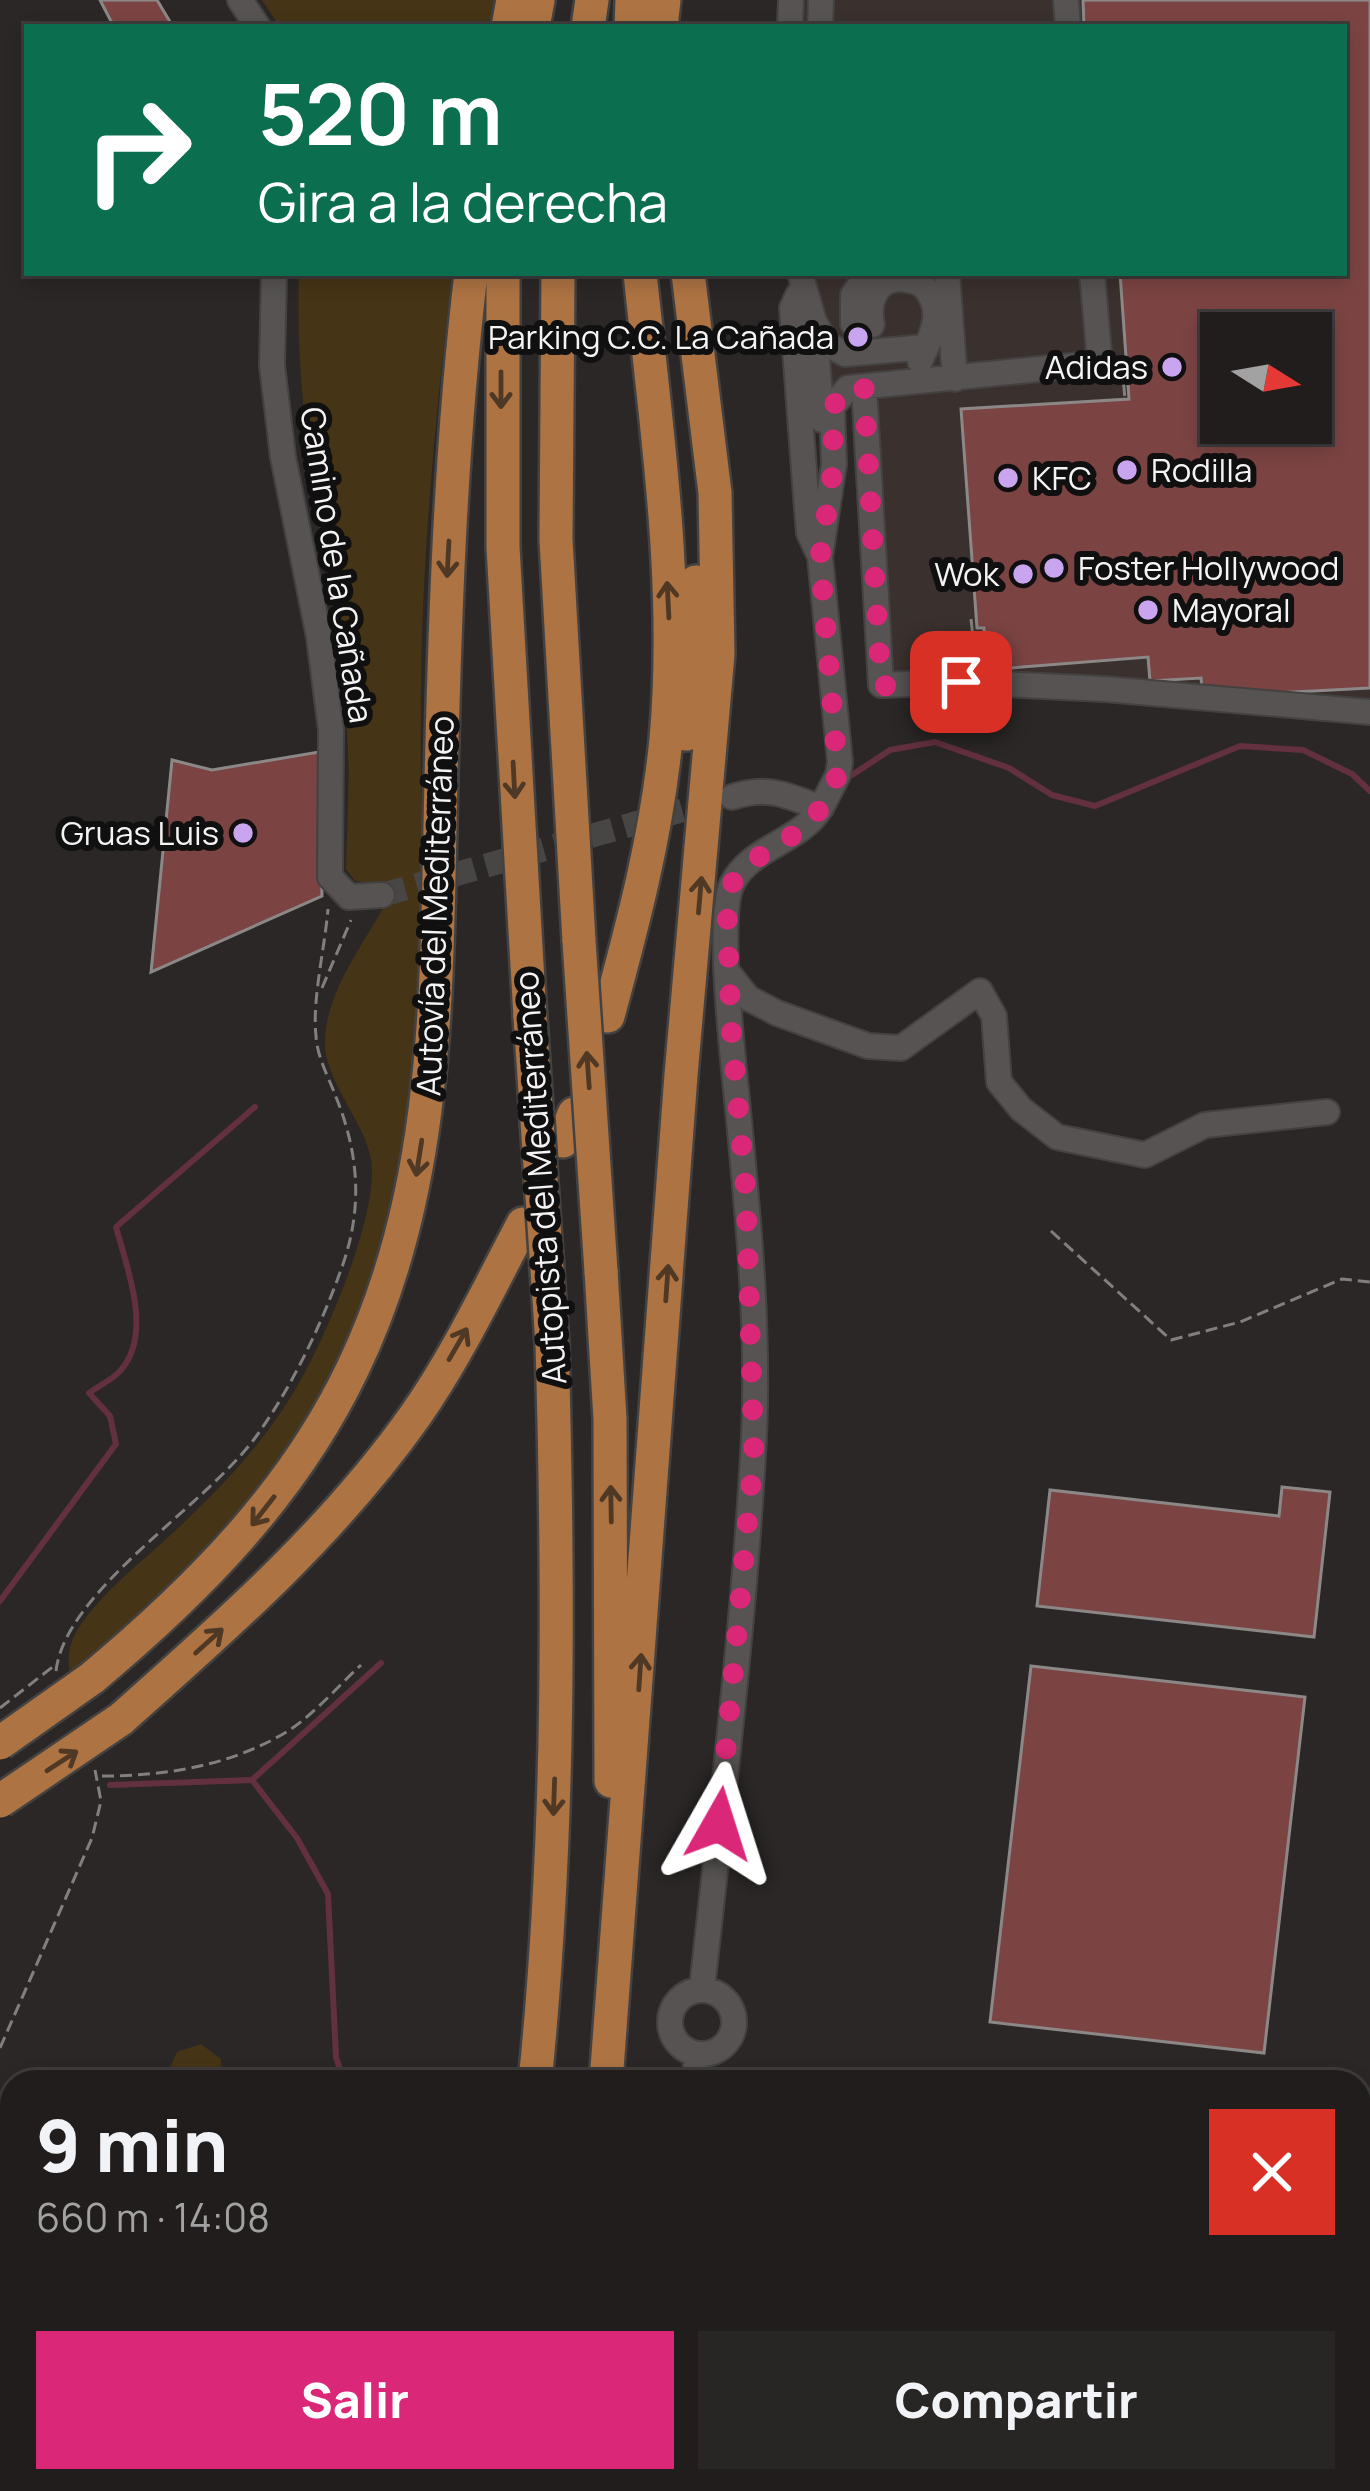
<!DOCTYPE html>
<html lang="es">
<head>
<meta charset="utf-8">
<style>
	body { margin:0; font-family:Manrope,sans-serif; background:#282625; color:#f1f3f6; height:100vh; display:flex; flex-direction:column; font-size:45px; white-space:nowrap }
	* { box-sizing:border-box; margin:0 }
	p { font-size:39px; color:#a2a2a3 }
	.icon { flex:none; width:66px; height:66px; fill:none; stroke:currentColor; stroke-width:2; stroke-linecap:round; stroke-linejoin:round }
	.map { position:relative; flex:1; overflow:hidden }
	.drawer { position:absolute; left:0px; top:2070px; width:1371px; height:423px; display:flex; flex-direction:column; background:#201d1c; border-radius:36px 36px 0 0; box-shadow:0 6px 18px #0003,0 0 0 3px #3d3b3b }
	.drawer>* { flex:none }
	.guide { position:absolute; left:24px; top:24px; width:1323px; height:252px; border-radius:0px; box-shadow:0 6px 18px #0003,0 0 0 3px #3d3b3b; background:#0b6e4f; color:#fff; overflow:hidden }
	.needle { width:78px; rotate:101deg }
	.fabs { position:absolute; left:1200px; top:312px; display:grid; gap:24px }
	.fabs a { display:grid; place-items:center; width:132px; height:132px; border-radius:0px; background:#201d1c; box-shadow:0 6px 18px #0003,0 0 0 3px #3d3b3b; font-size:60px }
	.pin { position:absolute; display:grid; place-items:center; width:102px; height:102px; color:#fff; margin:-51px; border-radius:24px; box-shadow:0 6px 18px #0006 }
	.me { position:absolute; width:132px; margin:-66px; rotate:6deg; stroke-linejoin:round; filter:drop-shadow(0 0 9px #0008) }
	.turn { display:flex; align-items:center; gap:42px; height:252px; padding:0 36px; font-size:54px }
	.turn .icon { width:156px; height:156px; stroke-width:2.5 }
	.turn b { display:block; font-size:84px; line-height:102px }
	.round { display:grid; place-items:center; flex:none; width:126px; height:126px; border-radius:0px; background:#282625 }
	.overview { display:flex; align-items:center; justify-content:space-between; height:204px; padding:0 36px }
	h1 { font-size:72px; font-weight:800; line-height:90px }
	.action { display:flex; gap:24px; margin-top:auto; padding:24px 36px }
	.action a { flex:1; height:138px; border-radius:0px; background:#db2777; color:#fff; font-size:48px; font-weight:800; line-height:138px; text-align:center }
	.action a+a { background:#282625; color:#f1f3f6 }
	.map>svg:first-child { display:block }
	.built { fill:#3a302d; fill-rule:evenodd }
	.green { fill:#463416 }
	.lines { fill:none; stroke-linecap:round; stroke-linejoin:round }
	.stream { stroke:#63303f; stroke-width:6 }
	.building { fill:#7b4443; stroke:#8c8888; stroke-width:3; fill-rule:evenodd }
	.minor-tunnel { stroke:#484645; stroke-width:24; stroke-dasharray:24 12; stroke-linecap:butt }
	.minor-casing { stroke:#444241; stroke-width:28 }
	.highway-casing { stroke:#444241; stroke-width:38 }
	.path { stroke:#82807f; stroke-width:3; stroke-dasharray:12 6; stroke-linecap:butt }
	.minor { stroke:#565352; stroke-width:24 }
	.highway { stroke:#ad7343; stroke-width:33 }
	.highway-bridge-casing { stroke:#444241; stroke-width:38; stroke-linecap:butt }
	.highway-bridge { stroke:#ad7343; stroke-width:33 }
	.oneway { stroke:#4f3824 }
	.route { stroke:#db2777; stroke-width:21; stroke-dasharray:0 37.8 }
	.poi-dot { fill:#c8a5ee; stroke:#111010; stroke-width:4.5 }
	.labels { text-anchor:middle; stroke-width:12; stroke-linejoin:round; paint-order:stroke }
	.poi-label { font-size:33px; fill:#f5f3f3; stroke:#111010; text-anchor:end }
	.street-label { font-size:33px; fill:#f5f3f3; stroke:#111010 }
</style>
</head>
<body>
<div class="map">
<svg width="1370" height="2491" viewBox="0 0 1370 2491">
	<rect width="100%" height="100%" fill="#2a2726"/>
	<!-- built -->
	<path class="built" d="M791 0H1370V712L881 685 854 382 820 384 800 273H1344V27H790ZM1221 333H1311V423H1221Z"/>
	<!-- green -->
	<path class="green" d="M262 0H494L489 27H280Z
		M299 273H452C438 394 426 514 422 635 415 867 445 1118 351 1336 292 1475 181 1579 71 1678 67 1663 68 1647 75 1634 96 1598 133 1569 163 1542 215 1494 264 1445 299 1383 326 1336 380 1212 371 1159 364 1120 324 1081 325 1041 326 991 364 944 387 901L380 884 355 881 346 869C347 821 351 770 346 722 331 571 293 426 299 273Z
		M201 2044 221 2059 222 2082H172L170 2068 177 2052Z"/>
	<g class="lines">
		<!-- stream -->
		<path class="stream" d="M852 775 890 750 935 742 1009 768 1052 795 1095 806 1240 746 1303 750 1352 774 1370 791
			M0 1601 116 1444 110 1416 89 1393C98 1386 114 1379 121 1370 153 1333 127 1268 116 1227L255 1107
			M252 1780 381 1663
			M110 1785 252 1780 297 1838 328 1894 336 2057 344 2082"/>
	</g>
	<!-- building -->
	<path class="building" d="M100 0H157L172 25 114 27Z
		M1083 0H1370V688L1275 693 1202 688 1201 678 1150 681 1148 657 986 670 984 628H977L961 409 1129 399 1120 273H1344V27H1084ZM1221 333H1311V423H1221Z
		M319 752 322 896 151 972 172 760 212 770Z
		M1282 1487 1330 1492 1314 1637 1037 1606 1050 1490 1279 1516Z
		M1031 1666 1305 1697 1264 2053 990 2022Z"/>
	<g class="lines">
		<!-- minor-tunnel -->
		<path class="minor-tunnel" d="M382 895 715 801"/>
		<defs>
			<path id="minor" d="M240 0 258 27
				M1066 0 1068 27
				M790 27 791 0
				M820 27 821 0
				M274 273 272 365 283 457 319 637 331 730 330 877 349 897 382 895
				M800 273 814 321 822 420
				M947 273 955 379
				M798 295 792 308 807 510 809 533 818 552
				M815 323 827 344 845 354 926 347
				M853 324V295L868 273
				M872 325C866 290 886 270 921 284 947 308 932 335 920 361
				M864 387 881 685 961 682 1105 689 1370 712
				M732 797C767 785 787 795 821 808L838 775 840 762 820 557 834 464 832 407 848 388 1100 363 1092 273
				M729 974 748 998 777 1013 868 1046 901 1048 980 991 994 1016 999 1082 1021 1109 1057 1137 1145 1155 1205 1125 1327 1112
				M702 1989C721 1812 743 1634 753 1455 760 1341 749 1224 738 1110 734 1066 716 918 732 884 750 847 800 842 821 808
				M670 2022a32 32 0 1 1 64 0a32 32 0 1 1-64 0Z
				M694 2082 697 2054
				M649 2491 650 2481
				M930 2491 931 2481
				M1335 2491V2481"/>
			<path id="highway" d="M508 27 513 0
				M533 27 538 0
				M588 27 592 0
				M631 27 632 0
				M661 27 664 0
				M503 273V547L530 1017
				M558 273 556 540 579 941
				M686 734 696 582
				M608 1016C633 924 657 833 666 739 680 585 656 426 640 273
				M563 1141 574 1114
				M601 1271 610 1419 611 1781
				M92 1678C197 1590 293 1494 353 1368 442 1183 436 981 441 781 445 611 451 442 471 273
				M121 1719C227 1625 333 1532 415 1416 457 1356 489 1288 523 1224
				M535 2082C560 1836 559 1591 552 1344
				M606 2082 681 1075 718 654 715 493 688 273
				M0 2126 12 2135
				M272 2481 274 2491
				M491 2491 492 2481
				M547 2491 548 2481"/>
		</defs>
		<!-- minor casing -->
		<use href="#minor" class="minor-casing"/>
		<!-- highway casing -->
		<use href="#highway" class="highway-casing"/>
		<!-- path -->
		<path class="path" d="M1122 366 1125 399
			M971 619 975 655
			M322 988 351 920
			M1051 1231 1171 1340 1240 1322 1342 1279 1370 1282
			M56 1671C65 1591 204 1507 255 1438 292 1387 321 1326 342 1267 363 1208 359 1154 336 1097 329 1078 317 1057 316 1036 312 999 325 947 328 909
			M0 1708 55 1665
			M102 1776C165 1776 228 1766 283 1734 311 1718 337 1687 361 1665
			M0 2048 92 1838 101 1801 95 1770"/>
		<!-- minor -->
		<use href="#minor" class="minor"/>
		<!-- highway -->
		<use href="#highway" class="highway"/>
		<defs>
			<path id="highway-bridge" d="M579 941 601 1271
				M530 1017 552 1344
				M0 1743 92 1678
				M0 1801 121 1719"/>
		</defs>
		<!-- highway-bridge casing -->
		<use href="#highway-bridge" class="highway-bridge-casing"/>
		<!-- highway-bridge -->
		<use href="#highway-bridge" class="highway-bridge"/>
	</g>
	<!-- one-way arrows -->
	<defs><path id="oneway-shaft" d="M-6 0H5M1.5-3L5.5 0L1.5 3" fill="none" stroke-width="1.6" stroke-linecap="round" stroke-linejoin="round" transform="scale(3)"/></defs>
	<g class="oneway">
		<use href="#oneway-shaft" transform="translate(501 390) rotate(90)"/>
		<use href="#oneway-shaft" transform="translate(448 559) rotate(93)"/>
		<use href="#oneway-shaft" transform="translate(668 600) rotate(-93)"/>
		<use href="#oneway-shaft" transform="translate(514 780) rotate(87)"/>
		<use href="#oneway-shaft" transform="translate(700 895) rotate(-85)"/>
		<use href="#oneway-shaft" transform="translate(588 1070) rotate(-94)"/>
		<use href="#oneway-shaft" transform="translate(419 1158) rotate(99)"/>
		<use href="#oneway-shaft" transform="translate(667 1283) rotate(-86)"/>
		<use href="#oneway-shaft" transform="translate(458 1344) rotate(-60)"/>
		<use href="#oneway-shaft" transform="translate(611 1504) rotate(-91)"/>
		<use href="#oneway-shaft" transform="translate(263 1511) rotate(128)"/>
		<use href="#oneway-shaft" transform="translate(209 1641) rotate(-42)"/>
		<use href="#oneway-shaft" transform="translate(640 1672) rotate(-86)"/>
		<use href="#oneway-shaft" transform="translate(62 1761) rotate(-33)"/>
		<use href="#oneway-shaft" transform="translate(554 1797) rotate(92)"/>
	</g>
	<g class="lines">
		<!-- route -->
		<path class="route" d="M719 1824 754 1453 746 1194 731 1026 727 908 731 885 746 865 812 823 838 775 820 557 834 464 832 407 848 388 864 387 881 686 961 682"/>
	</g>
	<!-- markers -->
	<g class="poi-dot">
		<circle cx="858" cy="337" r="12"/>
		<circle cx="1172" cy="367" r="12"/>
		<circle cx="1127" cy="470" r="12"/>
		<circle cx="1008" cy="478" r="12"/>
		<circle cx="1054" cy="568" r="12"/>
		<circle cx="1023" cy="574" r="12"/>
		<circle cx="1148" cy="610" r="12"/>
		<circle cx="243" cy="833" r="12"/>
	</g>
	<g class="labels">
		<!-- poi labels -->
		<g class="poi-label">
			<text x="834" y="349">Parking C.C. La Cañada</text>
			<text x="1148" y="379">Adidas</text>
			<text x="1151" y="482" text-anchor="start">Rodilla</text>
			<text x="1032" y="490" text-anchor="start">KFC</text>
			<text x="1078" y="580" text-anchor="start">Foster Hollywood</text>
			<text x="999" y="586">Wok</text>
			<text x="1172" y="622" text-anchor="start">Mayoral</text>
			<text x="219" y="845">Gruas Luis</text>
		</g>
		<!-- street labels -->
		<g class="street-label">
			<text transform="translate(337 565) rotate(81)" y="12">Camino de la Cañada</text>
			<text transform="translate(435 906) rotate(-88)" y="12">Autovía del Mediterráneo</text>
			<text transform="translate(540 1178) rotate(-94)" y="12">Autopista del Mediterráneo</text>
		</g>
	</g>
</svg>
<div class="fabs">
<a><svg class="needle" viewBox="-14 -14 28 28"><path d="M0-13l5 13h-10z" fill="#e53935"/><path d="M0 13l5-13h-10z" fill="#a2a2a3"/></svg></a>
</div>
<div class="pin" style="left:961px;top:682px;background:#d93025"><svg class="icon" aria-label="arrive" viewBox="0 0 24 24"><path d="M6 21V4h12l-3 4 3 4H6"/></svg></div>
<svg class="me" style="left:719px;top:1824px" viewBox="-20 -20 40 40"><path d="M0-17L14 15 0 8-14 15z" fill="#db2777" stroke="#fff" stroke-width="4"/></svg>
<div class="guide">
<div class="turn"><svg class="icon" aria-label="right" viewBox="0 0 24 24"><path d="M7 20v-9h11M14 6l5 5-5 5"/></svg><div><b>520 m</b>Gira a la derecha</div></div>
</div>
<section class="drawer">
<div class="overview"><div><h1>9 min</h1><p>660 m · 14:08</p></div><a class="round" style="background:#d93025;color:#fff"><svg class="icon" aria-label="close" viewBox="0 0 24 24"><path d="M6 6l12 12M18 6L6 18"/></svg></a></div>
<div class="action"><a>Salir</a><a>Compartir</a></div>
</section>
</div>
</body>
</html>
